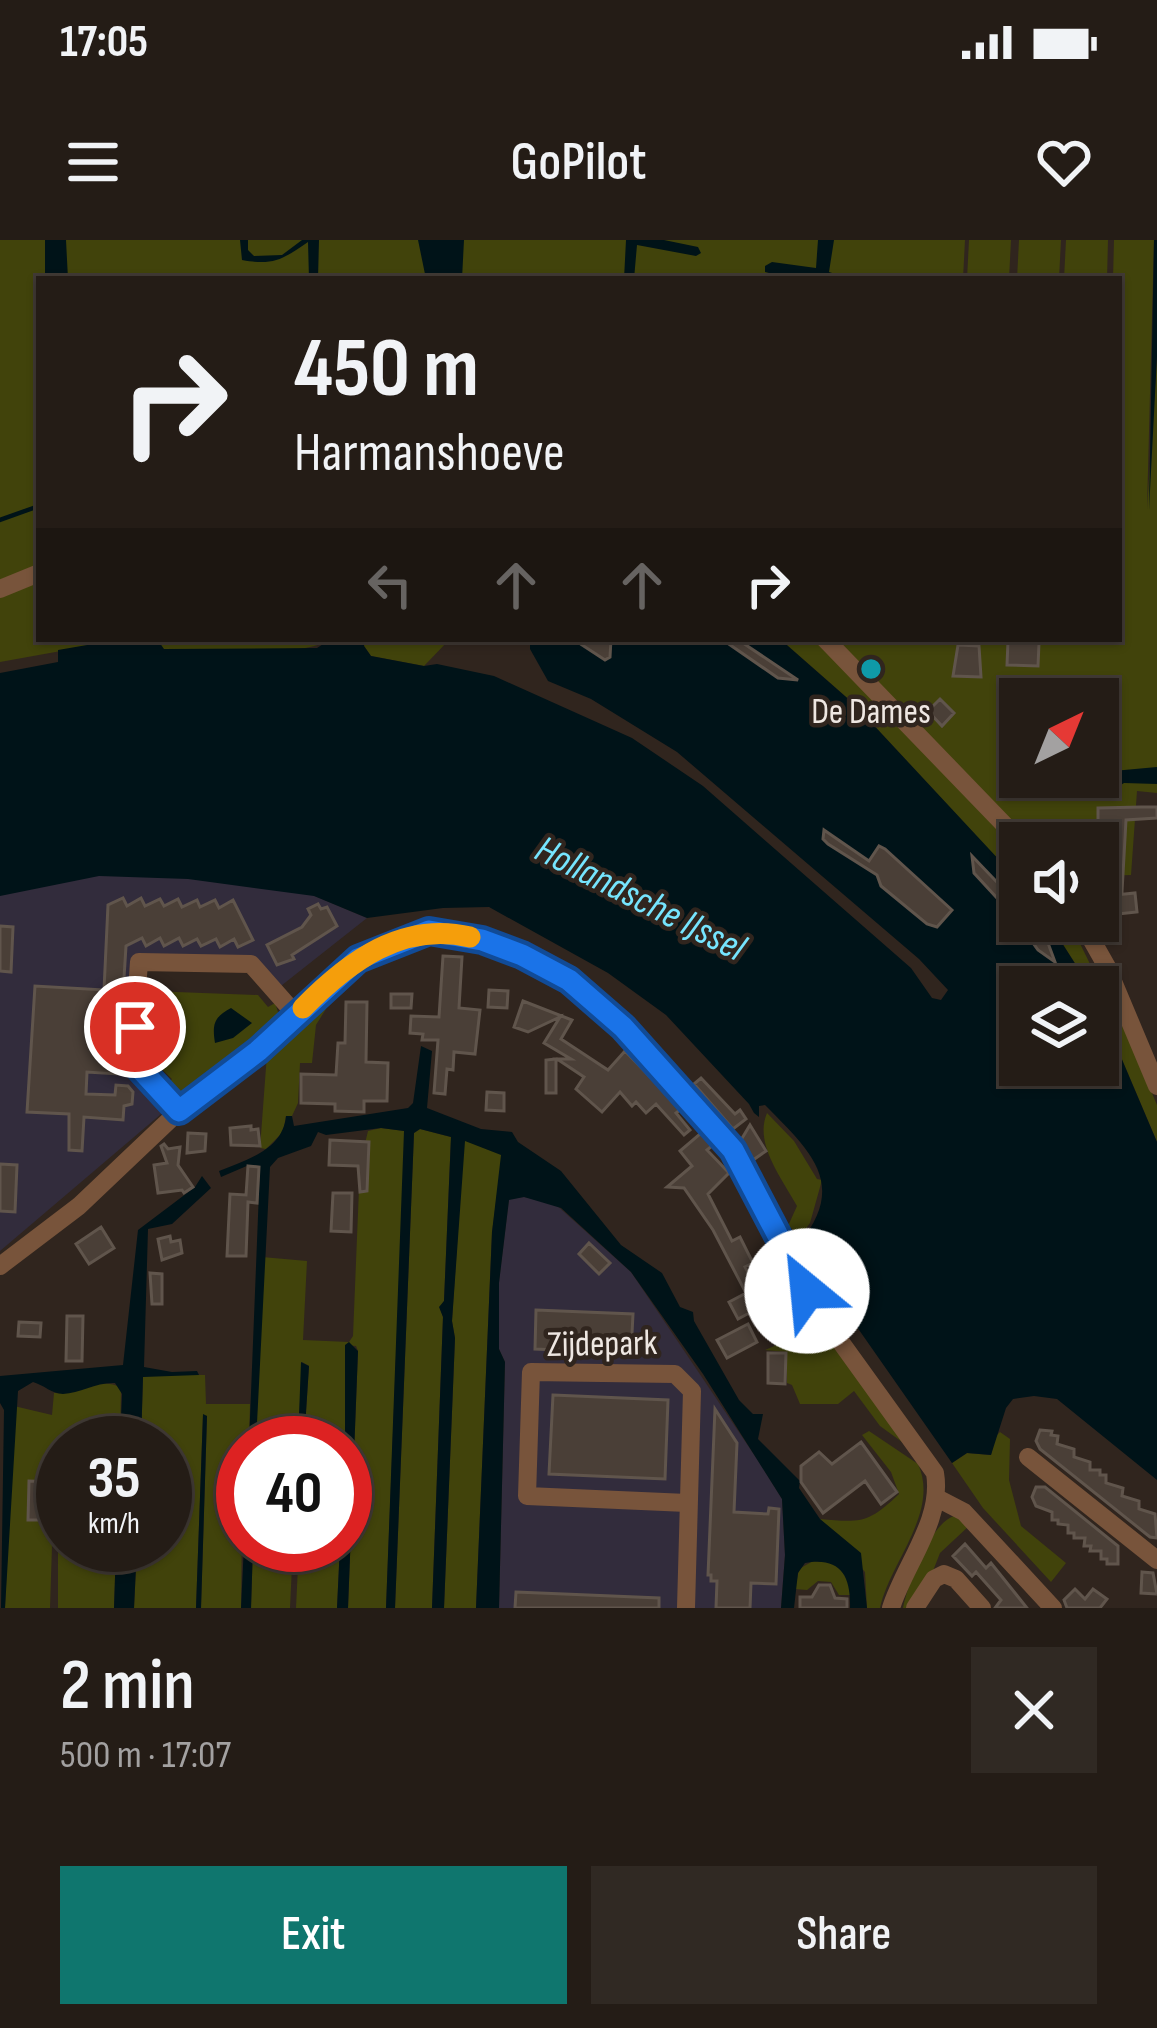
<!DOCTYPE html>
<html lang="en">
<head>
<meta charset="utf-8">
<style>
	body { margin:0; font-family:"Sofia Sans Condensed",sans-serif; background:#302923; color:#f1f3f6; height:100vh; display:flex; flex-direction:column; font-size:45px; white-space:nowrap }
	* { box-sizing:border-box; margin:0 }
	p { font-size:39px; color:#a3a1a1 }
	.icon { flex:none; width:66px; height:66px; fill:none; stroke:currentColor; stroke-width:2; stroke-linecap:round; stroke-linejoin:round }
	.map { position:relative; height:1368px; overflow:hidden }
	.side { display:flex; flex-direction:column; background:#241c16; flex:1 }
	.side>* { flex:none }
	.hud { position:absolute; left:36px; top:36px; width:1086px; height:366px; border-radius:0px; box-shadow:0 3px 9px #0004,0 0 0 3px #413a35; background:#241c16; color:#f1f3f6; overflow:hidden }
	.needle { width:78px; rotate:43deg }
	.buttons { position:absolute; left:999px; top:438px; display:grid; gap:24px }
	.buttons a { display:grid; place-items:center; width:120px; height:120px; border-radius:0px; background:#241c16; box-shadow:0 3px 9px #0004,0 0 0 3px #413a35; font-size:60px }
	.speed { position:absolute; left:36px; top:1176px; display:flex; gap:24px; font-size:60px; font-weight:700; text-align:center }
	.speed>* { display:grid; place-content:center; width:156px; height:156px; border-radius:50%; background:#241c16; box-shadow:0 3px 9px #0004,0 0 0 3px #413a35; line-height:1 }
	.speed small { font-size:30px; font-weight:400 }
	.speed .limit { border:18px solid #d22; background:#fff; color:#111 }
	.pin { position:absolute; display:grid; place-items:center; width:102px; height:102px; color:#fff; margin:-51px; border:6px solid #fff; border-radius:50%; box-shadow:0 3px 12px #0007 }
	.me { position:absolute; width:132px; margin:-66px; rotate:332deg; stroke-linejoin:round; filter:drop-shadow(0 0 9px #0008) }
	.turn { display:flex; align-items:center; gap:42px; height:252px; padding:0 60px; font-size:54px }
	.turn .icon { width:156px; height:156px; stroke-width:2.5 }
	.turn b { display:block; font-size:84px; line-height:102px }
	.lanes { display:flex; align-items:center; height:114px; padding:0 60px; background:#0003; justify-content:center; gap:60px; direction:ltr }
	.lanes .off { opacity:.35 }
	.round { display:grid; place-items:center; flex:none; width:126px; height:126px; border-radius:0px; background:#302923 }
	.head { display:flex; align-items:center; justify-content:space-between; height:204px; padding:0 60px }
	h1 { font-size:72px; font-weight:600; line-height:90px }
	.action { display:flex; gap:24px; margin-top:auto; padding:24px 60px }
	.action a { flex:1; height:138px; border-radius:0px; background:#0f766e; color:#fff; font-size:48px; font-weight:600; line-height:138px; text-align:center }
	.action a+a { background:#302923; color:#f1f3f6 }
	.status { display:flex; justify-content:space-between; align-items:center; height:84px; padding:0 60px; background:#241c16; direction:ltr }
	.status svg { height:33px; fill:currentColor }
	header { display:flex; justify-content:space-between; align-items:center; height:156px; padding:0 60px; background:#241c16; font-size:54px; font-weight:600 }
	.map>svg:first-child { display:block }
	.industrial { fill:#322c3c }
	.green { fill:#41430b; fill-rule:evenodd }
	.water { fill:#001318 }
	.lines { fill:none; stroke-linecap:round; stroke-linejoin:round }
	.stream { stroke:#001318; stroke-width:4.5 }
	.building { fill:#4a3f37; stroke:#60554c; stroke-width:3 }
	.minor { stroke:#78543b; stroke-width:18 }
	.route-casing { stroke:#114b97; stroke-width:30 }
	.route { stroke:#1a73e8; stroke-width:21 }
	.slow { stroke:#f59e0b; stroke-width:21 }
	.culture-dot { fill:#0f9aa8; stroke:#30251e; stroke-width:4.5 }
	.labels { text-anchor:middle; stroke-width:9; stroke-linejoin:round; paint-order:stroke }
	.poi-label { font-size:36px; fill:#eee7e2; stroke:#30251e }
	.street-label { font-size:36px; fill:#eee7e2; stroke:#30251e }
	.water-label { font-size:39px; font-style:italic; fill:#76e5fe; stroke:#30251e }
</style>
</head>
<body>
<div class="status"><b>17:05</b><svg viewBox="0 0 49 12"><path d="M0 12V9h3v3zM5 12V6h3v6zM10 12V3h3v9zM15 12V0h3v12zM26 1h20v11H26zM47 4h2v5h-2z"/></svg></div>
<header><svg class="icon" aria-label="menu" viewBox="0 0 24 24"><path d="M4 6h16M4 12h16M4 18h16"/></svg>GoPilot<svg class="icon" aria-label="heart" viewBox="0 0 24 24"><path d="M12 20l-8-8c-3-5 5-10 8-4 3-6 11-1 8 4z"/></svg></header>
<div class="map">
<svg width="1157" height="1368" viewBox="0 0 1157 1368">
	<rect width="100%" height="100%" fill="#30251e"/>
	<!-- industrial -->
	<path class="industrial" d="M0 623 265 635 367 678 272 753 251 727 138 730 131 819 174 863 0 1011Z
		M524 957 554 963 631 1032 757 1219 782 1259 785 1315 781 1368H499L505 1122 499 1109V1042L509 959Z"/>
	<!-- green -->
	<path class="green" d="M0 0H965L963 39H39V327L0 342Z
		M969 0H1011L1009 39H967Z
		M1019 0H1061L1059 39H1017Z
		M1066 0H1108L1107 39H1064Z
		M1114 0H1154L1147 269 1157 116V553L1137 551 1131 635 1103 636 1098 641V603H1030L835 399H1119V292L1123 289 1119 287V39H1113ZM1020 459H1098V537H1020Z
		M39 337V399L122 400 0 422V353Z
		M157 399H331C302 419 203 410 163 409Z
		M365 399H450L424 426 371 416 364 406Z
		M780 399H818L1020 607V643L854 464Z
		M1048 681H1069L1112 769 1120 777 1157 865V902L1098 763V747H1090Z
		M344 740 316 785 312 823H300L298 863 292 876H286L283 892 266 909 260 908 267 814Z
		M149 751 258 755 268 767 275 763 280 778 189 855 173 854 166 847 172 839 144 812Z
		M767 873 794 901 817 939 822 940 810 983 801 995 788 986 797 966C781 937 754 903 767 873Z
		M381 888 405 891 386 1368H348L358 1111 356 1106 345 1105V1203H304L309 1126 302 1122 298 1203H256L262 1017 307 1021 303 1100 349 1102 353 1096 360 924 368 891Z
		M420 889 451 897 444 1061 440 1068 443 1077 432 1368H395L414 893Z
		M464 900 501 914V925L492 992 476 1368H444L455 1098 452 1081Z
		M799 1049C794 1061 798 1077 790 1091L773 1098 762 1070Z
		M806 1065 909 1207 880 1186 854 1151 838 1164H800L792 1145 787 1143V1112L765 1110 793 1098Z
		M151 1134 205 1135 206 1164H250L249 1203H243L241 1368H201L207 1176 203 1175 196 1368H134L137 1307 116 1308 114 1368H58V1305L52 1306 50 1368H5L14 1166 52 1175 54 1153C77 1155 99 1135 121 1148L120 1203H63V1305H165V1203H141L143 1137Z
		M869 1191 918 1224C940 1272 890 1322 880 1368H867L865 1332 820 1279C861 1283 869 1283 899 1254L891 1232 862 1195Z
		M1000 1192 1010 1199 1009 1240 1021 1286 1066 1323 1051 1342 983 1268 952 1223 967 1213 991 1215 995 1197Z
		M954 1276 970 1285 940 1313 931 1336 910 1368H903C908 1343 930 1284 954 1276Z
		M253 1305H293L290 1368H251Z
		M299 1305H340L337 1368H296Z
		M813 1321 836 1323 851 1343V1355H839L831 1342 818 1341 807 1350 795 1349 799 1329Z"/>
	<!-- water -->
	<path class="water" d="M45 0H66L68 39H45Z
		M240 0H248V10L254 16 282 15 302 0H319L318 39H309L308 2C283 19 274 26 242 20Z
		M418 0H464L462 39H426Z
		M626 0H664L698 7 701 13 696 16 637 5 634 39H624Z
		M818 0H834L829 32 851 39H793L765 32V26L772 22 816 28Z
		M1154 0H1157V116L1149 270Z
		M122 399H157L164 409 317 408 331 399H365L364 406 371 416 424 426 437 424 494 436 632 498 703 546 911 728 932 758 941 760 948 750 919 719 677 512 591 459 548 441 530 409V399H780L854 464 1016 638 1020 643V681H1048L1090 747H1020V825H1098V763L1157 902V1240L1057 1159 1034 1156 1013 1159 1006 1168 991 1215 967 1213 952 1223 799 1004C849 943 809 910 765 865L759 866V877L754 873 749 864 666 775 608 733 489 667 443 668 367 678 314 656 188 639 99 636 0 656V433L58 422V410Z
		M1020 473V526C1003 515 1000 496 1010 479Z
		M1157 527V544L1124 543 1111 551 1106 548 1113 531Z
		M231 768 252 783 233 798 215 803C212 784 214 777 231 768Z
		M421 806 432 811 427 868 481 889 512 892 518 902 561 931 621 1005 662 1033 680 1067 693 1072 694 1081 739 1160 753 1174H763L758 1199 800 1241 799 1248 820 1279 861 1313 867 1368H850C851 1335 840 1317 805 1323L798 1333 794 1368H781L785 1315 782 1259 703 1134 631 1032 561 968 524 957 509 960 499 1043V1109L505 1122 499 1368H476L492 992 501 915 465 901 452 1081 455 1098 444 1368H432L443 1077 439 1067 444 1061 451 897 420 889 414 893 395 1368H386L404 891 381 888 326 895 318 892 311 906 278 918 270 927 256 1203H249L260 926 249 925 221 937 219 931C246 920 283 910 286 876H292L294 886 408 868 413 863Z
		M202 936 211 948 172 984 148 989 144 1127 172 1132 197 1131 199 1135 143 1137 141 1203H120L122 1154 115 1143C97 1142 80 1153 63 1154 52 1154 44 1145 33 1142L18 1151 5 1368H1L4 1170 0 1163V1136L123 1125 138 990 195 947Z
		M349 1102 358 1111 348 1368H337L340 1305H345V1105Z
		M301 1122 309 1126 304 1203H298Z
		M203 1174 207 1176 201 1368H196Z
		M244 1305H253L251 1368H241Z
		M122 1306H137L134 1368H114L116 1307Z"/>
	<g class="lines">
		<!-- stream -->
		<path class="stream" d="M0 280 39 266"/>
	</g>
	<!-- building -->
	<path class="building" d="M573 399H611L610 417 605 420Z
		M728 399H737L798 440 778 438 726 402Z
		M1008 401 1039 403 1038 426 1007 425Z
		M958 405 979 406 981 437 953 436Z
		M940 459 954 473 942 486 928 471Z
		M1141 567H1157V578L1126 580 1122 652 1109 651 1111 626H1098V568Z
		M824 590 869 621 879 606 885 609 952 670 937 687 927 684 881 646 877 635 828 604 823 599Z
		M972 616 1015 661 1019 672 1009 671 974 633Z
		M1135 653 1137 672 1117 674 1115 655Z
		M123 658 127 666 141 658 145 666 160 659 164 666 178 659 182 667 197 660 200 667 215 660 219 668 233 660 253 700 238 707 234 699 220 707 216 699 201 706 197 699 183 706 179 698 164 706 160 698 146 706 142 698 126 706 118 834 87 832 86 854 115 855 116 845 128 846 133 852 132 864 124 866 123 880 84 877 82 911 69 910V874L27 872 35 746 104 750 108 665Z
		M318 664 321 669 327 667 337 686 292 715 294 719 277 725 267 705 302 687 311 675 308 669Z
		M1017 681H1030L1048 703 1055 722 1038 710Z
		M0 686 13 687 11 732 0 731Z
		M443 716 462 717 459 768 480 770 475 814 454 812 453 830 447 829 445 854 434 853 438 800H422L423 794 410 793 411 776 439 777Z
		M1060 725 1068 735 1076 747H1058L1048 731Z
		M489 750 508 751 507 768 488 767Z
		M391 754H412L411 768H391Z
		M523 761 572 780 561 799 608 830 625 811 681 869 676 873 690 890 684 895 656 864 646 873 636 862 632 866 620 852 602 872 576 849 584 837 557 819H571L544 803 560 777 528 792 514 787Z
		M346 762H367L366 822 388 823 387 861H364V872L335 871V864L301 863V834L336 835 338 803H345Z
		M556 819V853H546V820Z
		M701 838 735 874 740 870 746 879 733 889 694 844Z
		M487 852 504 853V871L486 870Z
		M750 885 766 911 753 920 741 900Z
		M251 886V890L258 889 260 906 231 905 230 888Z
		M188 893 206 894 205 911 187 913Z
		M701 893 712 906 707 910 729 933 708 954 732 1001 740 997 753 1023 745 1027 755 1045 775 1035 785 1054 738 1079 729 1062 746 1053 713 990 684 948 667 947 692 926 680 911Z
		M330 900 369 902 367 951 360 952 358 926 329 925Z
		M164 904 168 909 180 907 178 925 193 947 184 953 182 950 158 953 154 925 167 923 161 906Z
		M0 924 17 925 15 972 0 971Z
		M248 926 259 927 257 963 248 962 246 1016H227L230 954 246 955Z
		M333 953H352L351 992 331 991Z
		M101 987 114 1008 89 1024 76 1004Z
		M170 996 171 1002 180 1000 182 1013 162 1020 158 999Z
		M589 1003 610 1023 599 1034 579 1014Z
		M150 1033 162 1034V1064H152Z
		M536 1070 633 1074 631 1113 535 1109Z
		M67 1076H83L82 1121H66Z
		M19 1082 41 1083 40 1097 18 1096Z
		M748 1084 757 1102 727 1118 717 1100Z
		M768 1113H786L785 1144 768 1143Z
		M553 1155 668 1160 665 1239 549 1234Z
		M715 1169 737 1203 734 1272 768 1274 769 1268 779 1269 776 1344 751 1343 750 1368H716L717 1341H711V1335H708Z
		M1040 1190 1052 1191 1051 1195 1058 1196 1057 1204 1074 1209V1217L1090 1222V1230H1100V1235H1106V1243L1123 1248 1122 1256 1139 1261V1269L1155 1274 1157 1298 1150 1297 1040 1209 1036 1201Z
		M861 1202 897 1252 881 1264 865 1241 823 1273 801 1242V1226L819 1212 832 1224Z
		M29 1241 52 1242 51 1280H28Z
		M1036 1247H1045L1118 1306V1324H1107V1319H1101V1311H1090L1091 1306H1084L1085 1298H1074V1293H1068V1285L1058 1284V1280H1052V1272L1036 1266 1032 1257Z
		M965 1304 986 1328 991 1323 1027 1368H995L1001 1360 976 1332 972 1336 953 1316Z
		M1142 1332 1153 1333 1157 1354 1141 1353Z
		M819 1345H830L835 1358 847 1359V1368H800V1357H812Z
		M1075 1349 1085 1359 1093 1349 1107 1359 1100 1368H1067L1064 1360Z
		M516 1352 659 1358V1368H515Z"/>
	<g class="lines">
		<!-- minor -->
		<path class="minor" d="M0 349 39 333
			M825 399 1022 603
			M1081 681 1107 727 1157 846
			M179 871 132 820 139 722 251 724 296 775
			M0 1026 79 966 179 871 277 795 339 733 380 708 415 694 454 693 522 715 593 757 700 870 732 910 822 1076 935 1233C943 1280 905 1324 891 1368
			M1028 1217 1157 1320
			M937 1258 964 1272 1053 1368
			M686 1368 692 1151 675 1134 531 1132 527 1256 687 1263
			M915 1368 934 1339 944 1334 956 1339 982 1368"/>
	</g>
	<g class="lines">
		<defs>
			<path id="route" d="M135 787 132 820 179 871 258 811 358 719 429 691 482 700 522 715 569 740 623 787 733 910 807 1051"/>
		</defs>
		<!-- route casing -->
		<use href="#route" class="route-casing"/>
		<!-- route -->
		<use href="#route" class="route"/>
		<!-- slow -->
		<path class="slow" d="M303 768C349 721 403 681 470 697"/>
	</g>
	<!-- markers -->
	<circle class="culture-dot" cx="871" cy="429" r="12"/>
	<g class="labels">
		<!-- poi labels -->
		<g class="poi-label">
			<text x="871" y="483">De Dames</text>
		</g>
		<!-- street labels -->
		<g class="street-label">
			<text transform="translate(602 1102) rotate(-1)" y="13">Zijdepark</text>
		</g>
		<!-- water labels -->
		<g class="water-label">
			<text transform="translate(641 657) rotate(27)" y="14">Hollandsche IJssel</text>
		</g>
	</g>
</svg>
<div class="buttons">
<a><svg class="needle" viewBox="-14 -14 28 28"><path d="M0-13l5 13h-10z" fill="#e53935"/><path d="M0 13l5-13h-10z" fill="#a3a1a1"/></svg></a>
<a><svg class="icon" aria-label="sound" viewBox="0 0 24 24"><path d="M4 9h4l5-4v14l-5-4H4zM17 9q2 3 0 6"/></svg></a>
<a><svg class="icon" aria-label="layers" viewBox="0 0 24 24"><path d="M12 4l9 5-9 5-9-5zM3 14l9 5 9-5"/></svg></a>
</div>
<div class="speed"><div>35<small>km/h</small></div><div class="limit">40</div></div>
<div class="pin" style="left:135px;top:787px;background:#d93025"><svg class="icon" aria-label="arrive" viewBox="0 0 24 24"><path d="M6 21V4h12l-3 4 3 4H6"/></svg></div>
<svg class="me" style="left:807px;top:1051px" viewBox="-20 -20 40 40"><circle r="19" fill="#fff"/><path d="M0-13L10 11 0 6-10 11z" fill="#1a73e8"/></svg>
<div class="hud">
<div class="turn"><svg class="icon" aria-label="right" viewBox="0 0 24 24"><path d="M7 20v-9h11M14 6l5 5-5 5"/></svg><div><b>450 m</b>Harmanshoeve</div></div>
<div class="lanes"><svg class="icon off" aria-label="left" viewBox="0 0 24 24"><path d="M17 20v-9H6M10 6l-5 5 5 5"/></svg><svg class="icon off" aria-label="ahead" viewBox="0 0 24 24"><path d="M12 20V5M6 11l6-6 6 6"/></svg><svg class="icon off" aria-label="ahead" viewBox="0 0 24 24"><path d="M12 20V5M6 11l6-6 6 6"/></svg><svg class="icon" aria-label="right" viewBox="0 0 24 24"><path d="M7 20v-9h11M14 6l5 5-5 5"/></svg></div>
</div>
</div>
<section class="side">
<div class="head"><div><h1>2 min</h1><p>500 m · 17:07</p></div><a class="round"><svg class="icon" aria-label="close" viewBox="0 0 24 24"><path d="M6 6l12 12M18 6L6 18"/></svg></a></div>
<div class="action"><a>Exit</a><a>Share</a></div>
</section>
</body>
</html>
